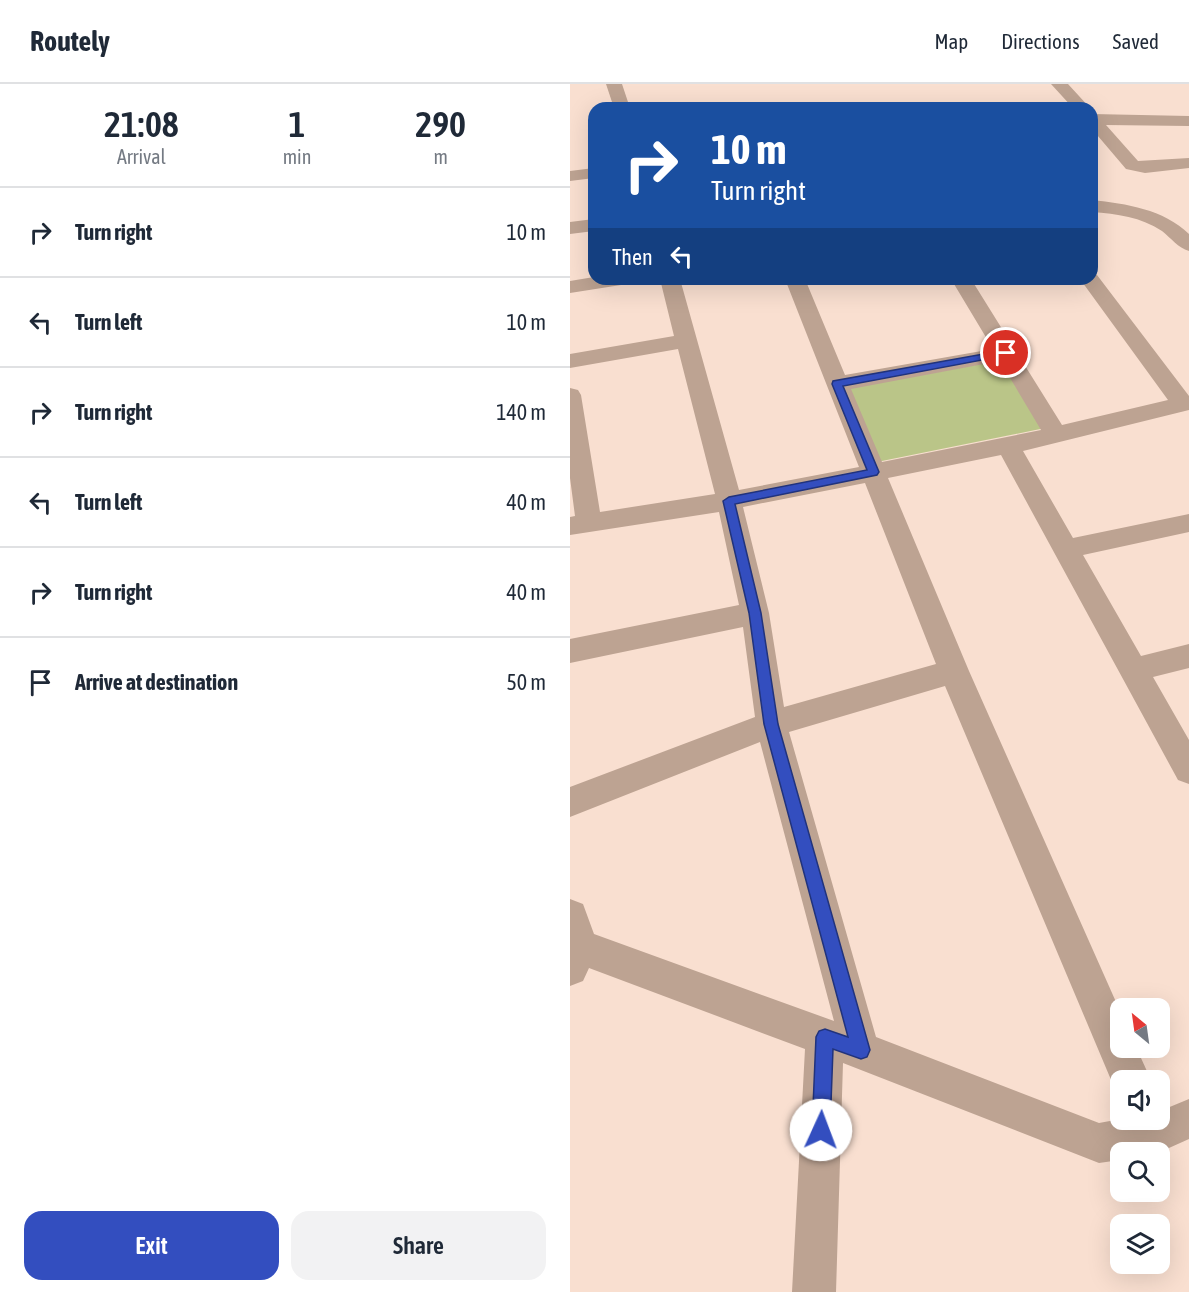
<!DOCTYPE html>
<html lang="en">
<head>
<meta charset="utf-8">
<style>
	body { margin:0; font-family:"Asap Condensed",sans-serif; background:#f2f2f3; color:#1f2937; height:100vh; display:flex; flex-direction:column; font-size:22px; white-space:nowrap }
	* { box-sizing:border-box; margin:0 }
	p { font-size:20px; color:#747a83 }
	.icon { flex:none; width:33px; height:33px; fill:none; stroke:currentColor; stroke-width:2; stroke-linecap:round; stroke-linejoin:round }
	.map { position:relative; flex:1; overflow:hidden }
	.drawer { display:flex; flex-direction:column; background:#fff; width:570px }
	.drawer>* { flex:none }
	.guide { position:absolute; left:18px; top:18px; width:510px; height:183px; border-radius:18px; box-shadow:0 6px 24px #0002; background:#1a4fa0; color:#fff; overflow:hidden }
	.needle { width:39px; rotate:331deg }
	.buttons { position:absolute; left:540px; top:914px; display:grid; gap:12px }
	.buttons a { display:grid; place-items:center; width:60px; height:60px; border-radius:12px; background:#fff; box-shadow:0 6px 24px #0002; font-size:30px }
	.pin { position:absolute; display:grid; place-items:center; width:51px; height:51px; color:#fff; margin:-26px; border:3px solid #fff; border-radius:50%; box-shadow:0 2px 6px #0007 }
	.me { position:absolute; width:66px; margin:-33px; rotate:2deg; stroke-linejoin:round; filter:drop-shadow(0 0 4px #0008) }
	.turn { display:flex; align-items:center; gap:21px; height:126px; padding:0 24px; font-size:27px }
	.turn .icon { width:78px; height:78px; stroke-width:2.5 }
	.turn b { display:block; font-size:42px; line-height:51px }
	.then { display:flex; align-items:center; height:57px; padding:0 24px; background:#0003; gap:12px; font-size:22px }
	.eta { display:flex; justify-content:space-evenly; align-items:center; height:102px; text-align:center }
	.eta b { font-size:36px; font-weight:600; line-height:42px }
	.button { display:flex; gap:12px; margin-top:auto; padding:12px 24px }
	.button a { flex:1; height:69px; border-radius:18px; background:#334ebf; color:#fff; font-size:24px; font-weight:600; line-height:69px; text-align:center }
	.button a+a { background:#f2f2f3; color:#1f2937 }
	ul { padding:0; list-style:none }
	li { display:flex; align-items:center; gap:18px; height:90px; padding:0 24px; border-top:2px solid #e0e1e3 }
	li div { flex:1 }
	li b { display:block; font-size:22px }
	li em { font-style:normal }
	header { display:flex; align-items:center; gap:36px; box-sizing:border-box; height:84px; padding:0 30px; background:#fff; border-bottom:2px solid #e0e1e3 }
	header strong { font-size:28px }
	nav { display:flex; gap:33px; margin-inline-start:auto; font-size:21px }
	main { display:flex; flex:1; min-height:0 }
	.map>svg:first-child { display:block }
	.green { fill:#bac588 }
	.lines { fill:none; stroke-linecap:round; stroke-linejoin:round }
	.street { fill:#bda392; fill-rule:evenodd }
	.route { fill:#334ebf; stroke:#21337c; stroke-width:1.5 }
</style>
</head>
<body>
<header>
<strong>Routely</strong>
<nav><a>Map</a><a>Directions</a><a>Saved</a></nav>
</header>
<main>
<section class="drawer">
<div class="eta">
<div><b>21:08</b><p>Arrival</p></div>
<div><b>1</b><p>min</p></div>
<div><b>290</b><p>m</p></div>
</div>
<ul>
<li><svg class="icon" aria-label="right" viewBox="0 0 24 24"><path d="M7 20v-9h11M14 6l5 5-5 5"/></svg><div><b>Turn right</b></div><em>10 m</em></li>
<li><svg class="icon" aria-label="left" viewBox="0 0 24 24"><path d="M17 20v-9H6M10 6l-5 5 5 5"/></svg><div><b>Turn left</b></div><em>10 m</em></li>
<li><svg class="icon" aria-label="right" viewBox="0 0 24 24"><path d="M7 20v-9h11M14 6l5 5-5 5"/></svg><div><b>Turn right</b></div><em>140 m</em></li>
<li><svg class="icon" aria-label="left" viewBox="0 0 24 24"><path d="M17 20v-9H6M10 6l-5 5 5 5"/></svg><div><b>Turn left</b></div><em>40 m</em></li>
<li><svg class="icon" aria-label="right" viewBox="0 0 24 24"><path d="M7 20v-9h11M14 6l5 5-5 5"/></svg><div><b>Turn right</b></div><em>40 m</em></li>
<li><svg class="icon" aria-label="arrive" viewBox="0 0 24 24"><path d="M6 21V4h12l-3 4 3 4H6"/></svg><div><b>Arrive at destination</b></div><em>50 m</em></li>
</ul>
<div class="button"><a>Exit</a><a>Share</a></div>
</section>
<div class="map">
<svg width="619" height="1208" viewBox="0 0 619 1208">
	<rect width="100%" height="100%" fill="#f9dfd0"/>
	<!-- green -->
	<path class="green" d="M438 275 480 343 307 378 276 305Z"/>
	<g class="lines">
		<!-- street -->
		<path class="street" d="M36 0H52L60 24H44Z
			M481 0H498L520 24H503Z
			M522 30 619 32V42L536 41 568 77 619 74V84L575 89 556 85 522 45Z
			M24 84V94L0 97V87Z
			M522 116C557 120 593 125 619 150V167C608 164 601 154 592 147 571 133 547 130 522 128Z
			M24 135V147L0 150V138Z
			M522 189 527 191 619 312V326L453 367 503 454 619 430V448L513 471 571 572 619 560V584L583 593 619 656V700L608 696 431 371 318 394 399 587 550 927V963H566L581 996H550V1011L547 1010 375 602 219 648 306 953 529 1039 551 1035H590V1027L619 1015V1055L590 1068H550V1076L529 1079 273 979 266 1208H222L235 965 19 884 13 897 0 902V815L13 820 24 850 264 937 190 658 0 733V703L185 633 173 543 0 579V555L169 521 149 428 0 451V433L5 432 0 394V304L8 306 11 311 30 428 145 410 108 265 0 284V270L104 252 90 195H110L169 406 289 383 215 195H235L275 291 423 265 381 195H401L492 341 598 316 510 195H522ZM430 277 471 346 312 378 281 305ZM295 399 366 580 214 623 199 529 173 423Z
			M24 193V195H61L58 199 51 201 0 209V197Z"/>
	</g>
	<!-- route -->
	<path class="route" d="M436 266 439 267V271L273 302 309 388 307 391 165 420 191 529 208 640 300 966 297 973 291 975 263 965 260 1046 258 1052 251 1055 245 1052 242 1046 246 953 249 947 255 945 278 953 194 640 179 529 153 417 159 413 297 386 262 300 263 297Z"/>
</svg>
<div class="buttons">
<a><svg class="needle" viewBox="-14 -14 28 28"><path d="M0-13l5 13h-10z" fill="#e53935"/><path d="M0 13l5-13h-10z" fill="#747a83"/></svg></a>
<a><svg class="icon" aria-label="sound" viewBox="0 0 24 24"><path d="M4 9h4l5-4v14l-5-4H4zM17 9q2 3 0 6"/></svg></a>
<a><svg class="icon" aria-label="search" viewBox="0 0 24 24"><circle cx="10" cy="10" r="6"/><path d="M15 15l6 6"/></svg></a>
<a><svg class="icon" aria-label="layers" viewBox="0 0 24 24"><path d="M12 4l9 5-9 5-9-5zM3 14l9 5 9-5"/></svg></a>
</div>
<div class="pin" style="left:436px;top:269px;background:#d93025"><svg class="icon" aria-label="arrive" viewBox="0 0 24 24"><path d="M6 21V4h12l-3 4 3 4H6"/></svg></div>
<svg class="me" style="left:251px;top:1046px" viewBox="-20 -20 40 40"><circle r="19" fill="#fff"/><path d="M0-13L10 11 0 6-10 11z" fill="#334ebf"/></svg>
<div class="guide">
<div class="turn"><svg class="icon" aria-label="right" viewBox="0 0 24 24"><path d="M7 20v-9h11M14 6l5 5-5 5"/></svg><div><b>10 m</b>Turn right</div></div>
<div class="then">Then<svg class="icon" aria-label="left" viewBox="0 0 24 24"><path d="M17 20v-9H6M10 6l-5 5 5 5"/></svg></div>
</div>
</div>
</main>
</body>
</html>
